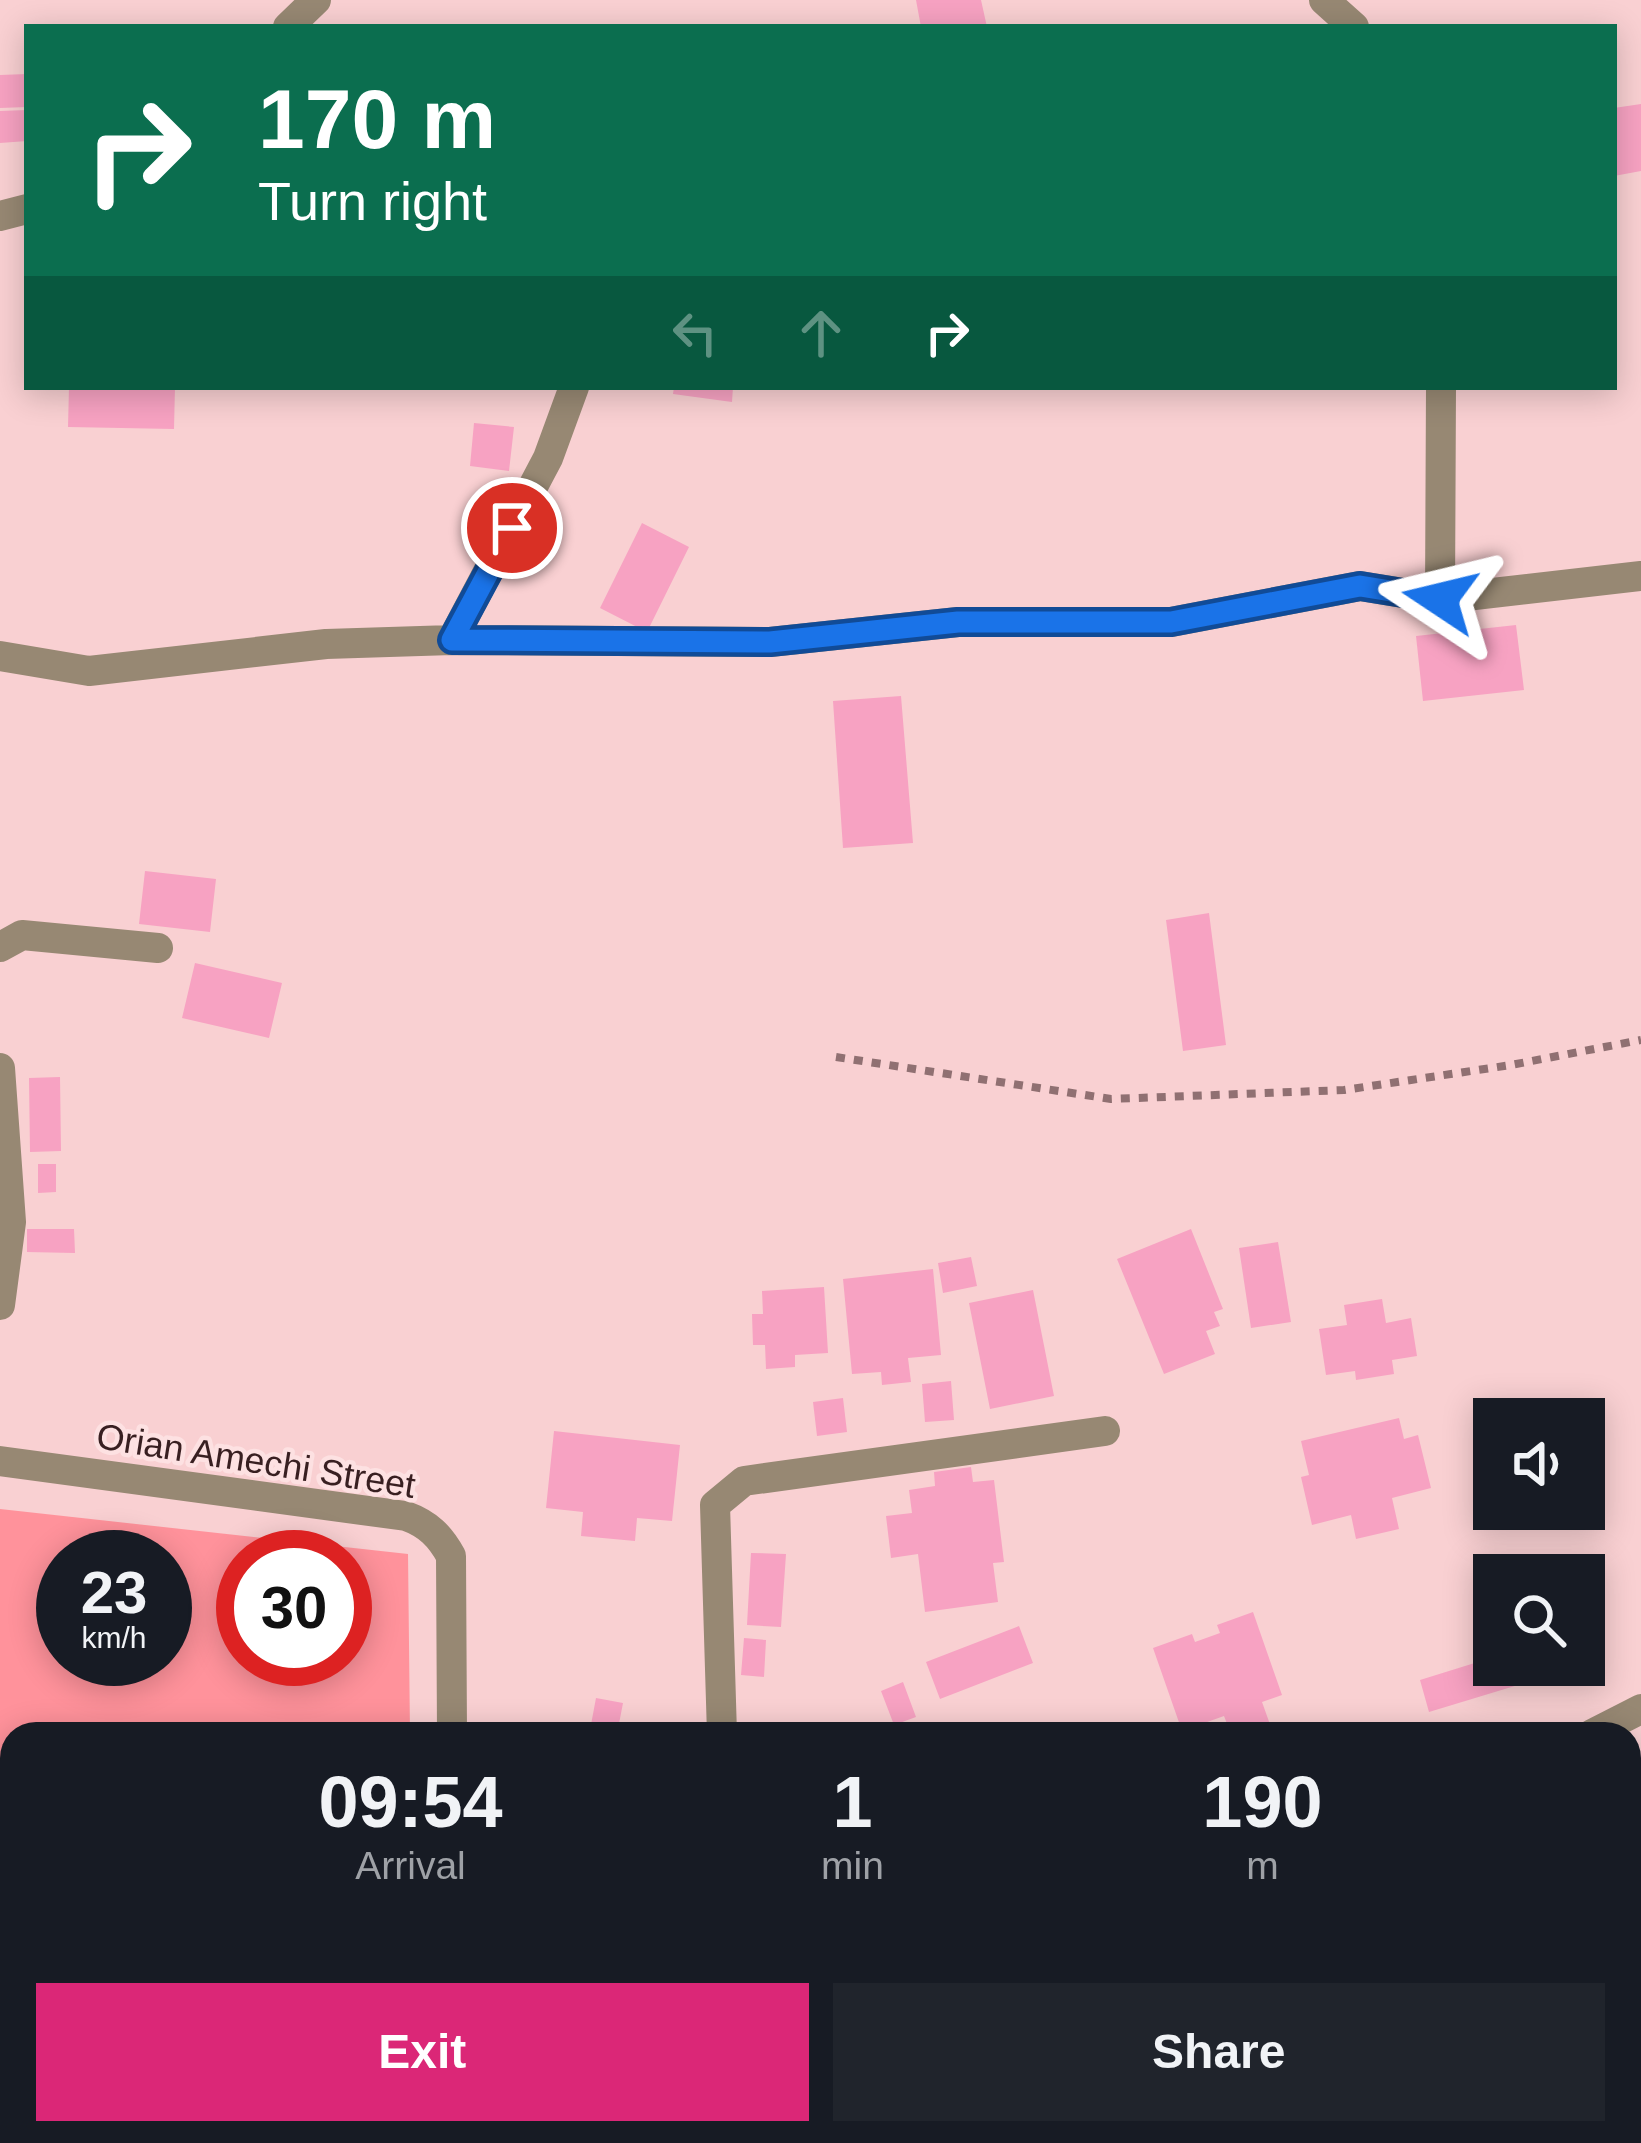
<!DOCTYPE html>
<html lang="en">
<head>
<meta charset="utf-8">
<style>
	body { margin:0; font-family:Helvetica,sans-serif; background:#20242c; color:#f1f3f6; height:100vh; display:flex; flex-direction:column; font-size:45px; white-space:nowrap }
	* { box-sizing:border-box; margin:0 }
	p { font-size:39px; color:#9ea1a6 }
	.icon { flex:none; width:66px; height:66px; fill:none; stroke:currentColor; stroke-width:2; stroke-linecap:round; stroke-linejoin:round }
	.map { position:relative; flex:1; overflow:hidden }
	.drawer { position:absolute; left:0px; top:1722px; width:1641px; height:423px; display:flex; flex-direction:column; background:#171b24; border-radius:36px 36px 0 0; box-shadow:0 6px 30px #0003 }
	.drawer>* { flex:none }
	.top-card { position:absolute; left:24px; top:24px; width:1593px; height:366px; border-radius:0px; box-shadow:0 6px 30px #0003; background:#0b6e4f; color:#fff; overflow:hidden }
	.tools { position:absolute; left:1473px; top:1398px; display:grid; gap:24px }
	.tools a { display:grid; place-items:center; width:132px; height:132px; border-radius:0px; background:#171b24; box-shadow:0 6px 30px #0003; font-size:60px }
	.speed { position:absolute; left:36px; top:1530px; display:flex; gap:24px; font-size:60px; font-weight:700; text-align:center }
	.speed>* { display:grid; place-content:center; width:156px; height:156px; border-radius:50%; background:#171b24; box-shadow:0 6px 30px #0003; line-height:1 }
	.speed small { font-size:30px; font-weight:400 }
	.speed .limit { border:18px solid #d22; background:#fff; color:#111 }
	.pin { position:absolute; display:grid; place-items:center; width:102px; height:102px; color:#fff; margin:-51px; border:6px solid #fff; border-radius:50%; box-shadow:0 3px 12px #0007 }
	.me { position:absolute; width:132px; margin:-66px; rotate:280deg; stroke-linejoin:round; filter:drop-shadow(0 0 9px #0008) }
	.turn { display:flex; align-items:center; gap:42px; height:252px; padding:0 36px; font-size:54px }
	.turn .icon { width:156px; height:156px; stroke-width:2.5 }
	.turn b { display:block; font-size:84px; line-height:102px }
	.lanes { display:flex; align-items:center; height:114px; padding:0 36px; background:#0003; justify-content:center; gap:60px; direction:ltr }
	.lanes .off { opacity:.35 }
	.eta { display:flex; justify-content:space-evenly; align-items:center; height:204px; text-align:center }
	.eta b { font-size:72px; font-weight:800; line-height:84px }
	.cta { display:flex; gap:24px; margin-top:auto; padding:24px 36px }
	.cta a { flex:1; height:138px; border-radius:0px; background:#db2777; color:#fff; font-size:48px; font-weight:800; line-height:138px; text-align:center }
	.cta a+a { background:#20242c; color:#f1f3f6 }
	.map>svg:first-child { display:block }
	.green { fill:#ff929b; fill-rule:evenodd }
	.building { fill:#f7a2c2 }
	.lines { fill:none; stroke-linecap:round; stroke-linejoin:round }
	.path { stroke:#907072; stroke-width:8; stroke-dasharray:9 9; stroke-linecap:butt }
	.street { stroke:#978873; stroke-width:30 }
	.route-casing { stroke:#114b97; stroke-width:30 }
	.route { stroke:#1a73e8; stroke-width:21 }
	.labels { text-anchor:middle; stroke-width:9; stroke-linejoin:round; paint-order:stroke }
	.street-label { font-size:36px; fill:#381f21; stroke:#fde1e2 }
</style>
</head>
<body>
<div class="map">
<svg width="1641" height="2143" viewBox="0 0 1641 2143">
	<rect width="100%" height="100%" fill="#f9d0d2"/>
	<!-- green -->
	<path class="green" d="M0 1509 408 1554 410 1734H12V2064L0 2065ZM63 1557H165V1659H63ZM243 1557H345V1659H243Z"/>
	<!-- building -->
	<path class="building" d="M916 0H981L987 27H921Z
		M27 74V107L0 108V75Z
		M1641 104V171L1614 176V108Z
		M27 110V141L0 143V111Z
		M69 387H175L174 429 68 427Z
		M674 387H733L732 402 673 394Z
		M474 423 514 427 509 471 470 466Z
		M642 523 689 547 647 632 600 608Z
		M1516 625 1524 690 1423 701 1416 636Z
		M901 696 913 843 843 848 833 701Z
		M145 871 216 879 210 932 139 924Z
		M1209 913 1226 1045 1183 1051 1166 920Z
		M195 963 282 983 269 1038 182 1018Z
		M60 1077 61 1151 30 1152 29 1078Z
		M38 1164H56V1192L38 1193Z
		M27 1229H74L75 1253 27 1252Z
		M1191 1229 1223 1309 1214 1312 1220 1326 1206 1331 1215 1354 1164 1374 1117 1259Z
		M1278 1242 1291 1322 1251 1328 1239 1248Z
		M971 1257 977 1286 943 1293 938 1263Z
		M933 1269 941 1355 908 1358 911 1382 882 1385 881 1372 852 1374 843 1279Z
		M824 1287 828 1353 795 1355V1367L766 1369 765 1345H753L752 1314H763L762 1291Z
		M1033 1290 1054 1396 990 1409 969 1303Z
		M1382 1299 1386 1323 1411 1318 1417 1356 1392 1360 1394 1374 1356 1380 1355 1371 1326 1375 1319 1329 1347 1325 1344 1305Z
		M951 1381 954 1420 925 1422 922 1384Z
		M843 1398 847 1432 817 1436 813 1402Z
		M1399 1418 1404 1439 1418 1435 1431 1488 1392 1498 1399 1529 1356 1539 1351 1515 1312 1525 1301 1477 1309 1475 1301 1441Z
		M554 1431 680 1445 672 1521 637 1518 635 1541 581 1536 583 1512 546 1508Z
		M971 1467 973 1482 994 1480 1004 1562 993 1563 998 1602 925 1612 918 1554 891 1558 886 1516 912 1513 909 1490 935 1486 934 1472Z
		M751 1553 786 1554 781 1627 747 1625Z
		M1253 1612 1282 1695 1262 1702 1272 1730 1231 1734 1224 1716 1182 1731 1153 1648 1192 1634 1195 1642 1220 1633 1217 1625Z
		M1019 1626 1033 1663 940 1699 926 1662Z
		M744 1638 766 1640 764 1677 741 1675Z
		M1494 1657V1665H1513L1518 1685 1429 1712 1420 1680Z
		M903 1682 916 1717 894 1725 881 1691Z
		M596 1698 623 1703 617 1734 590 1730Z
		M1641 1828V1945L1629 1946V1829Z
		M609 2133H674V2143H609Z
		M1001 2133H1034L1035 2143H1002Z
		M1336 2133H1384L1383 2143H1335Z"/>
	<g class="lines">
		<!-- path -->
		<path class="path" d="M836 1057 1111 1099 1344 1090 1511 1065 1641 1040"/>
		<!-- street -->
		<path class="street" d="M1324 0 1354 27
			M288 27 316 0
			M0 216 27 209
			M1440 599 1441 387
			M452 640 548 458 574 387
			M0 656 89 671 326 644 452 640 770 642 958 622H1171L1360 586 1440 599 1641 576
			M0 947 22 935 158 948
			M0 1068 11 1222 0 1305
			M0 1461 406 1516C428 1524 440 1536 451 1556L452 1734
			M722 1734 715 1505 744 1481 1105 1431
			M1592 1734 1641 1709
			M0 2114 12 2113
			M84 2143 86 2133"/>
	</g>
	<g class="lines">
		<defs>
			<path id="route" d="M512 528 452 640 770 642 958 622H1171L1360 586 1440 599"/>
		</defs>
		<!-- route casing -->
		<use href="#route" class="route-casing"/>
		<!-- route -->
		<use href="#route" class="route"/>
	</g>
	<g class="labels">
		<!-- street labels -->
		<g class="street-label">
			<text transform="translate(256 1460) rotate(9)" y="13">Orian Amechi Street</text>
		</g>
	</g>
</svg>
<div class="tools">
<a><svg class="icon" aria-label="sound" viewBox="0 0 24 24"><path d="M4 9h4l5-4v14l-5-4H4zM17 9q2 3 0 6"/></svg></a>
<a><svg class="icon" aria-label="search" viewBox="0 0 24 24"><circle cx="10" cy="10" r="6"/><path d="M15 15l6 6"/></svg></a>
</div>
<div class="speed"><div>23<small>km/h</small></div><div class="limit">30</div></div>
<div class="pin" style="left:512px;top:528px;background:#d93025"><svg class="icon" aria-label="arrive" viewBox="0 0 24 24"><path d="M6 21V4h12l-3 4 3 4H6"/></svg></div>
<svg class="me" style="left:1440px;top:599px" viewBox="-20 -20 40 40"><path d="M0-17L14 15 0 8-14 15z" fill="#1a73e8" stroke="#fff" stroke-width="4"/></svg>
<div class="top-card">
<div class="turn"><svg class="icon" aria-label="right" viewBox="0 0 24 24"><path d="M7 20v-9h11M14 6l5 5-5 5"/></svg><div><b>170 m</b>Turn right</div></div>
<div class="lanes"><svg class="icon off" aria-label="left" viewBox="0 0 24 24"><path d="M17 20v-9H6M10 6l-5 5 5 5"/></svg><svg class="icon off" aria-label="ahead" viewBox="0 0 24 24"><path d="M12 20V5M6 11l6-6 6 6"/></svg><svg class="icon" aria-label="right" viewBox="0 0 24 24"><path d="M7 20v-9h11M14 6l5 5-5 5"/></svg></div>
</div>
<section class="drawer">
<div class="eta">
<div><b>09:54</b><p>Arrival</p></div>
<div><b>1</b><p>min</p></div>
<div><b>190</b><p>m</p></div>
</div>
<div class="cta"><a>Exit</a><a>Share</a></div>
</section>
</div>
</body>
</html>
